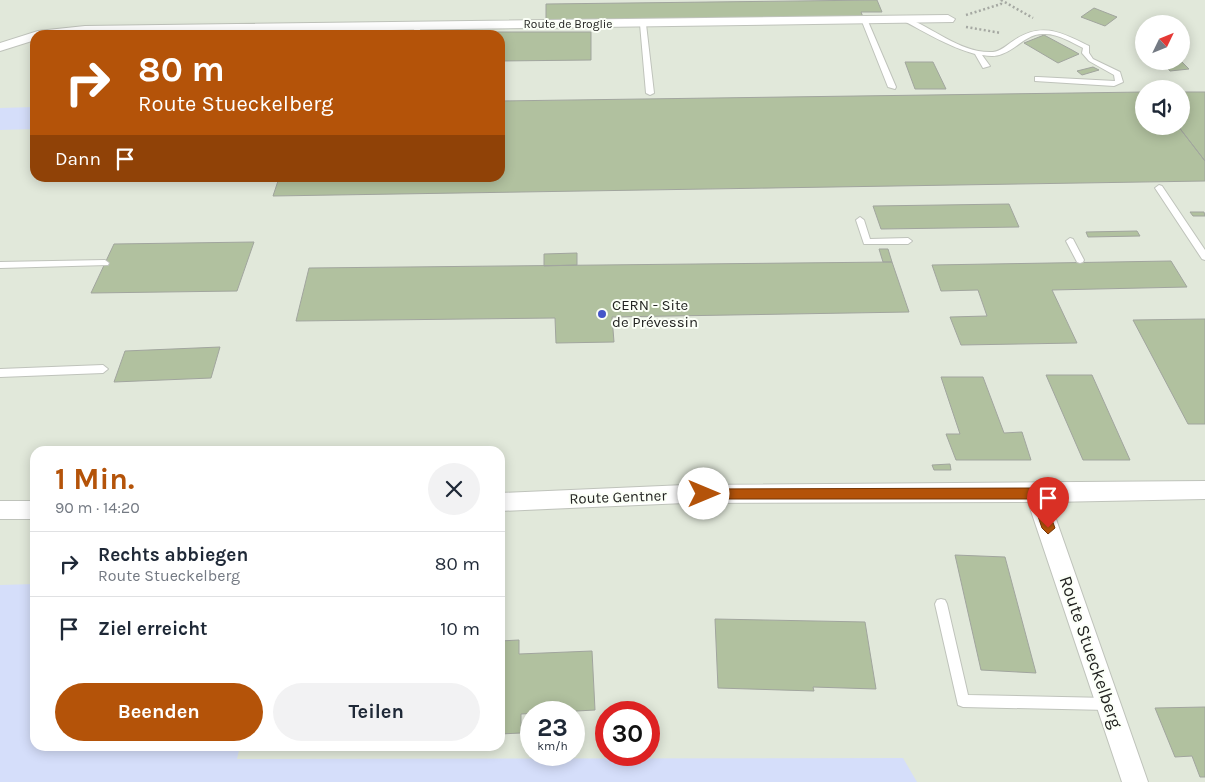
<!DOCTYPE html>
<html lang="de">
<head>
<meta charset="utf-8">
<style>
	body { margin:0; font-family:Karla,sans-serif; background:#f2f2f3; color:#1f2937; height:100vh; display:flex; flex-direction:column; font-size:19px; white-space:nowrap }
	* { box-sizing:border-box; margin:0 }
	p { font-size:16px; color:#747a83 }
	.icon { flex:none; width:28px; height:28px; fill:none; stroke:currentColor; stroke-width:2; stroke-linecap:round; stroke-linejoin:round }
	.map { position:relative; flex:1; overflow:hidden }
	.side { position:absolute; left:30px; top:446px; width:475px; height:305px; display:flex; flex-direction:column; background:#fff; border-radius:15px; box-shadow:0 2px 12px #0003 }
	.side>* { flex:none }
	.hud { position:absolute; left:30px; top:30px; width:475px; height:152px; border-radius:15px; box-shadow:0 2px 12px #0003; background:#b45309; color:#fff; overflow:hidden }
	.needle { width:32px; rotate:47deg }
	.controls { position:absolute; left:1135px; top:15px; display:grid; gap:10px }
	.controls a { display:grid; place-items:center; width:55px; height:55px; border-radius:50%; background:#fff; box-shadow:0 2px 12px #0003; font-size:25px }
	.speed { position:absolute; left:520px; top:701px; display:flex; gap:10px; font-size:25px; font-weight:700; text-align:center }
	.speed>* { display:grid; place-content:center; width:65px; height:65px; border-radius:50%; background:#fff; box-shadow:0 2px 12px #0003; line-height:1 }
	.speed small { font-size:12px; font-weight:400 }
	.speed .limit { border:8px solid #d22; background:#fff; color:#111 }
	.pin { position:absolute; display:grid; place-items:center; width:42px; height:42px; color:#fff; margin:-51px -21px; border-radius:50% 50% 50% 0; rotate:-45deg; box-shadow:0 0 5px #0007 }
	.pin .icon { rotate:45deg }
	.me { position:absolute; width:55px; margin:-28px; rotate:90deg; stroke-linejoin:round; filter:drop-shadow(0 0 4px #0008) }
	.turn { display:flex; align-items:center; gap:18px; height:105px; padding:0 25px; font-size:22px }
	.turn .icon { width:65px; height:65px; stroke-width:2.5 }
	.turn b { display:block; font-size:35px; line-height:42px }
	.then { display:flex; align-items:center; height:48px; padding:0 25px; background:#0003; gap:10px; font-size:19px }
	.round { display:grid; place-items:center; flex:none; width:52px; height:52px; border-radius:26px; background:#f2f2f3 }
	.overview { display:flex; align-items:center; justify-content:space-between; height:85px; padding:0 25px }
	h1 { font-size:30px; font-weight:700; line-height:38px; color:#b45309 }
	.action { display:flex; gap:10px; margin-top:auto; padding:10px 25px }
	.action a { flex:1; height:58px; border-radius:30px; background:#b45309; color:#fff; font-size:20px; font-weight:700; line-height:58px; text-align:center }
	.action a+a { background:#f2f2f3; color:#1f2937 }
	ul { padding:0; list-style:none }
	li { display:flex; align-items:center; gap:15px; height:65px; padding:0 25px; border-top:1px solid #e0e1e3 }
	li div { flex:1 }
	li b { display:block; font-size:19px }
	li em { font-style:normal }
	.map>svg:first-child { display:block }
	.built { fill:#e1e8da; fill-rule:evenodd }
	.green { fill:#d5defa }
	.building { fill:#b1c19f; stroke:#a1a59e }
	.lines { fill:none; stroke-linecap:round; stroke-linejoin:round }
	.service-casing { stroke:#bfc3bb; stroke-width:2 }
	.minor-casing { stroke:#bfc3bb; stroke-width:2 }
	.path { stroke:#a5a8a2; stroke-width:2.5; stroke-dasharray:2 2.5; stroke-linecap:butt }
	.service { fill:#fff; fill-rule:evenodd }
	.minor { fill:#fff; fill-rule:evenodd }
	.route { fill:#b45309; stroke:#753606 }
	.poi-dot { fill:#4555c9; stroke:#fbfff7; stroke-width:2 }
	.labels { text-anchor:middle; stroke-width:4; stroke-linejoin:round; paint-order:stroke }
	.far-street-label { font-size:12px; fill:#232422; stroke:#fbfff7 }
	.poi-label { font-size:15px; fill:#232422; stroke:#fbfff7; text-anchor:start }
	.street-label { font-size:15px; fill:#232422; stroke:#fbfff7 }
	.near-street-label { font-size:18px; fill:#232422; stroke:#fbfff7 }
</style>
</head>
<body>
<div class="map">
<svg width="1205" height="782" viewBox="0 0 1205 782">
	<rect width="100%" height="100%" fill="#eef2ea"/>
	<!-- built -->
	<path class="built" d="M0 0H1205V782H0ZM1144 24H1181V61H1144ZM35 35H500V178H35ZM1144 89H1181V126H1144ZM35 451H500V746H35ZM531 712H574V755H531ZM606 712H649V755H606Z"/>
	<!-- green -->
	<path class="green" d="M35 107V129L0 130V108Z
		M35 584V746H240L237 759 903 758 917 782H0V585Z"/>
	<!-- building -->
	<path class="building" d="M877 0 882 12H861L863 17 546 21V4Z
		M1094 8 1117 17 1105 26 1081 17Z
		M468 32H591V60L500 61V35H468Z
		M1044 35 1072 50 1079 54 1058 63 1024 43Z
		M1160 61H1181L1189 69 1170 71Z
		M905 62H933L946 89H915Z
		M1093 67 1099 70 1082 75 1077 71Z
		M1144 92V126H1178L1205 161V181L273 196 279 178H500V101Z
		M1181 92H1205V161L1178 126H1181Z
		M1009 204 1019 227 881 229 873 206Z
		M1190 212H1204L1205 216H1193Z
		M1137 231 1140 236 1088 237 1086 232Z
		M254 242 237 291 91 293 114 244Z
		M879 249H888L892 262H883Z
		M577 253V265L544 266V254Z
		M1171 261 1187 287 1052 290 1077 343 961 345 950 317 987 316 978 290 941 291 932 265Z
		M892 262 909 312 612 317 614 342 556 343 555 318 296 321 309 268Z
		M1205 319V424H1188L1133 320Z
		M220 347 211 378 114 382 125 351Z
		M1046 375H1092L1130 460H1083Z
		M941 377H983L1004 433 1022 432 1031 460H956L946 434H960Z
		M950 464 951 470H934L932 465Z
		M955 555 1005 557 1036 673 981 670Z
		M715 619 865 622 876 689 813 687 814 691 718 688Z
		M519 640V654L592 651 595 710 521 714V733L500 734V641Z
		M1205 707V777H1200L1192 756 1175 757 1155 708Z"/>
	<g class="lines">
		<defs>
			<path id="service" d="M864 17 867 19 896 87 895 89 888 87 861 19Z
				M904 17C933 27 961 54 993 52 1001 51 1007 45 1013 41 1042 21 1062 33 1089 46V53L1093 59 1120 72 1123 82 1114 86 1035 81V77H1038L1115 81 1114 75 1089 61 1082 53 1083 48C1071 42 1057 33 1043 34 1026 34 1017 49 1002 54 995 57 989 56 982 55L990 66 983 68 975 54C949 47 925 32 902 20L901 19Z
				M643 22 646 24 654 93 650 95 646 93 640 24Z
				M418 23 421 25 419 35H413L415 25Z
				M1159 185 1162 186 1205 250V260L1202 259 1155 188Z
				M860 217 864 220 870 239 908 238 912 241 908 244H864L856 220Z
				M1070 238 1073 239 1084 260 1083 262 1080 263 1077 262 1066 241Z
				M105 260 109 263 108 265 0 268V262Z
				M103 365 108 369 103 373 0 377V369Z
				M941 599 945 600 947 604 968 695 1108 698 1113 700 1114 704 1113 708 1108 710 963 707 958 705 935 604 937 600Z"/>
			<path id="minor" d="M948 15 955 19 953 22 35 35V40L0 51V43L38 31 85 26Z
				M1205 481V499L1050 502 1148 782H1122L1028 502 685 503 500 511V493L685 485Z
				M0 501H35V519H0Z"/>
		</defs>
		<!-- service casing -->
		<use href="#service" class="service-casing"/>
		<!-- minor casing -->
		<use href="#minor" class="minor-casing"/>
		<!-- path -->
		<path class="path" d="M1001 0 1033 18
			M966 15 1001 4V0
			M966 27 1001 33"/>
		<!-- service -->
		<use href="#service" class="service"/>
		<!-- minor -->
		<use href="#minor" class="minor"/>
	</g>
	<!-- route -->
	<path class="route" d="M1036 488 1042 493 1055 528 1048 534 1042 528 1032 499H704L698 494 704 489Z"/>
	<!-- markers -->
	<circle class="poi-dot" cx="602" cy="314" r="5"/>
	<g class="labels">
		<!-- far-street labels -->
		<g class="far-street-label">
			<text x="568" y="28">Route de Broglie</text>
		</g>
		<!-- poi labels -->
		<g class="poi-label">
			<text x="612" y="310">CERN - Site<tspan x="612" dy="17">de Prévessin</tspan></text>
		</g>
		<!-- street labels -->
		<g class="street-label">
			<text transform="translate(618 497) rotate(-2)" y="5">Route Gentner</text>
		</g>
		<!-- near-street labels -->
		<g class="near-street-label">
			<text transform="translate(1091 652) rotate(71)" y="6">Route Stueckelberg</text>
		</g>
	</g>
</svg>
<div class="controls">
<a><svg class="needle" viewBox="-14 -14 28 28"><path d="M0-13l5 13h-10z" fill="#e53935"/><path d="M0 13l5-13h-10z" fill="#747a83"/></svg></a>
<a><svg class="icon" aria-label="sound" viewBox="0 0 24 24"><path d="M4 9h4l5-4v14l-5-4H4zM17 9q2 3 0 6"/></svg></a>
</div>
<div class="speed"><div>23<small>km/h</small></div><div class="limit">30</div></div>
<div class="pin" style="left:1048px;top:528px;background:#d93025"><svg class="icon" aria-label="arrive" viewBox="0 0 24 24"><path d="M6 21V4h12l-3 4 3 4H6"/></svg></div>
<svg class="me" style="left:704px;top:494px" viewBox="-20 -20 40 40"><circle r="19" fill="#fff"/><path d="M0-13L10 11 0 6-10 11z" fill="#b45309"/></svg>
<div class="hud">
<div class="turn"><svg class="icon" aria-label="right" viewBox="0 0 24 24"><path d="M7 20v-9h11M14 6l5 5-5 5"/></svg><div><b>80 m</b>Route Stueckelberg</div></div>
<div class="then">Dann<svg class="icon" aria-label="arrive" viewBox="0 0 24 24"><path d="M6 21V4h12l-3 4 3 4H6"/></svg></div>
</div>
<section class="side">
<div class="overview"><div><h1>1 Min.</h1><p>90 m · 14:20</p></div><a class="round"><svg class="icon" aria-label="close" viewBox="0 0 24 24"><path d="M6 6l12 12M18 6L6 18"/></svg></a></div>
<ul>
<li><svg class="icon" aria-label="right" viewBox="0 0 24 24"><path d="M7 20v-9h11M14 6l5 5-5 5"/></svg><div><b>Rechts abbiegen</b><p>Route Stueckelberg</p></div><em>80 m</em></li>
<li><svg class="icon" aria-label="arrive" viewBox="0 0 24 24"><path d="M6 21V4h12l-3 4 3 4H6"/></svg><div><b>Ziel erreicht</b></div><em>10 m</em></li>
</ul>
<div class="action"><a>Beenden</a><a>Teilen</a></div>
</section>
</div>
</body>
</html>
